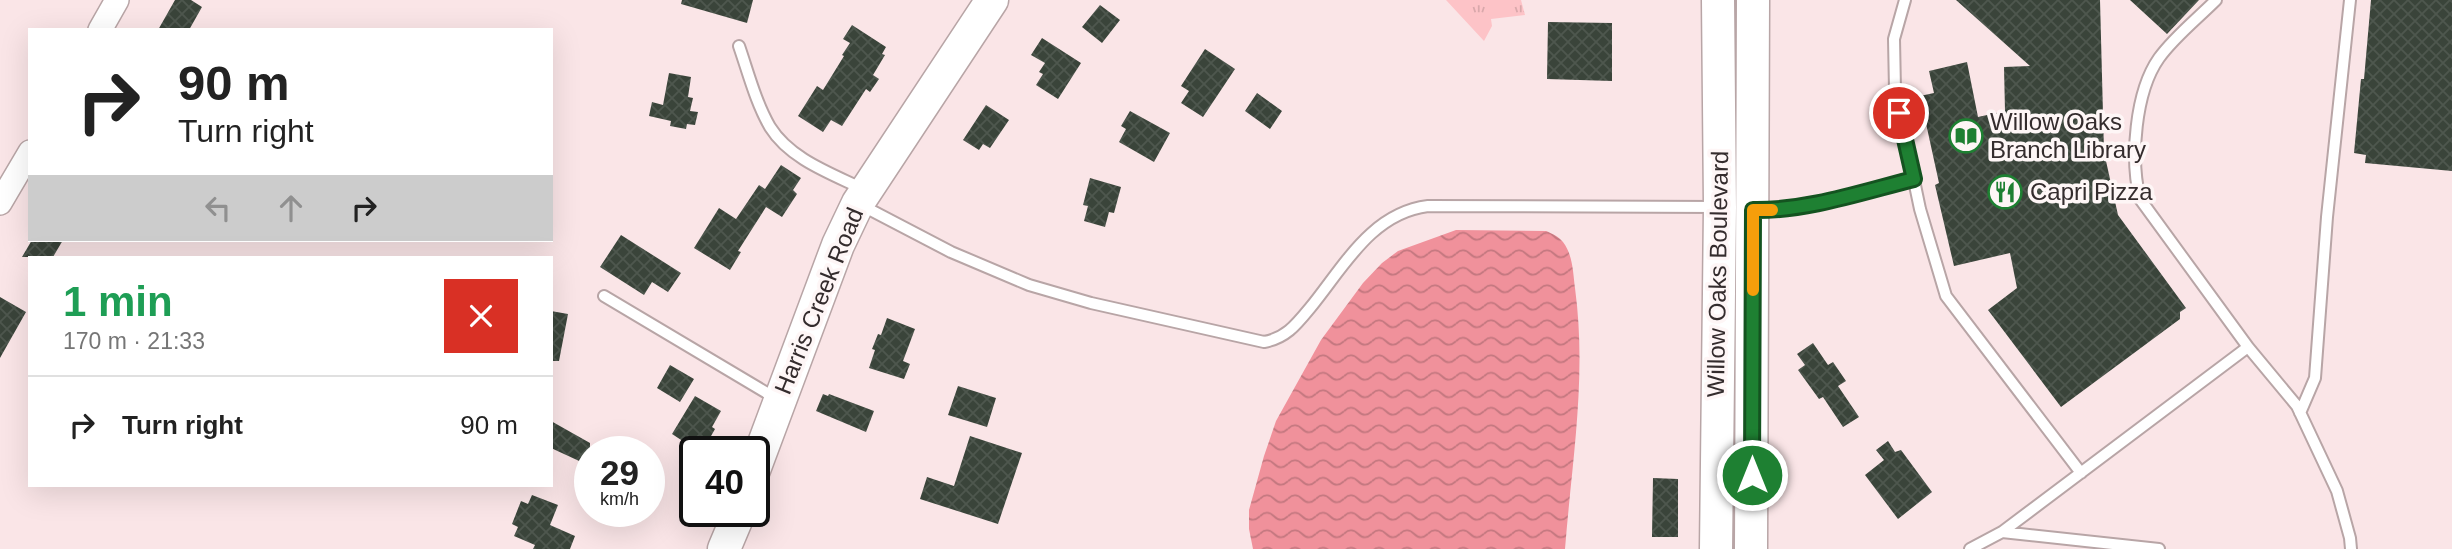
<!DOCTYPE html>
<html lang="en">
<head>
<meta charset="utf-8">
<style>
	body { margin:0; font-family:Arial,sans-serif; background:#f2f2f2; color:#222; height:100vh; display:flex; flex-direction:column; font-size:26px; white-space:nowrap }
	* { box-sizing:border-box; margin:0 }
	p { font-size:23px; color:#767676 }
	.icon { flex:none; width:38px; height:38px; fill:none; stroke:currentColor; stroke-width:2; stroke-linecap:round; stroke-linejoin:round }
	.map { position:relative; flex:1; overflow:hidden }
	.drawer { position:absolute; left:28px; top:256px; width:525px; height:231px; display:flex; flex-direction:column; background:#fff; border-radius:0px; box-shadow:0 7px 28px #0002 }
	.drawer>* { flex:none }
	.top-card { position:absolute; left:28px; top:28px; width:525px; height:214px; border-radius:0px; box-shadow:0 7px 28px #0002; background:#fff; color:#222; overflow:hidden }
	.speed { position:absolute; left:574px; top:436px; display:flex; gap:14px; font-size:35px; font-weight:700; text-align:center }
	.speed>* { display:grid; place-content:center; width:91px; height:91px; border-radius:50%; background:#fff; box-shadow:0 7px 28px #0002; line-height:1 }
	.speed small { font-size:18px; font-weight:400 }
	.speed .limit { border:4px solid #111; border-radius:10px; background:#fff; color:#111 }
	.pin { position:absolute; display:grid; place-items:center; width:60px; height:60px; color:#fff; margin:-30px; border:4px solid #fff; border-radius:50%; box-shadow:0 2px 7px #0007 }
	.me { position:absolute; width:77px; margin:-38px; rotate:0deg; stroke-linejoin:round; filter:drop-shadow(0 0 5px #0008) }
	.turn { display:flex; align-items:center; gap:24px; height:147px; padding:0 35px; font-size:32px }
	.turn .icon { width:91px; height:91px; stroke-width:2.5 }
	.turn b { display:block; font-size:49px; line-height:60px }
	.lanes { display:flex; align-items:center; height:66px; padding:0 35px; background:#0003; justify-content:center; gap:35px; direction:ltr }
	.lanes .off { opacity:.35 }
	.round { display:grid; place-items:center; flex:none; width:74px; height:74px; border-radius:0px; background:#f2f2f2 }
	.headline { display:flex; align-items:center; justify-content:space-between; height:119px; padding:0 35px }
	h1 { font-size:42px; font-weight:700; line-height:52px; color:#1e9e55 }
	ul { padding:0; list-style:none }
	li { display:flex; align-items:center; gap:21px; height:98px; padding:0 35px; border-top:2px solid #e0e0e0 }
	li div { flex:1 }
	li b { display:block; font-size:26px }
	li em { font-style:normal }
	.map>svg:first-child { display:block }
	.grass { fill:url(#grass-tufts) }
	.water { fill:url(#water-waves) }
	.building { fill:url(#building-cross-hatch) }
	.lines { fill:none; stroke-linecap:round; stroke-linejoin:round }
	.lane-casing { stroke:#b8a5a6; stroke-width:14 }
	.street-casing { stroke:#b8a5a6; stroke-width:26 }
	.secondary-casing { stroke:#b8a5a6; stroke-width:35 }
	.lane { stroke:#fff; stroke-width:10 }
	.street { stroke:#fff; stroke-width:23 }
	.secondary { stroke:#fff; stroke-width:32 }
	.route-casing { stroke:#145320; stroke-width:18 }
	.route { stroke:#1e8032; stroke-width:12 }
	.slow { stroke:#f59e0b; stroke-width:12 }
	.labels { text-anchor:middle; stroke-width:7; stroke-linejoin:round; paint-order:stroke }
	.poi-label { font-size:24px; fill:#342c2d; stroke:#fef6f6; text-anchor:start }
	.street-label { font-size:24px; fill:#342c2d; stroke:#fef6f6 }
</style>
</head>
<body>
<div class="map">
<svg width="2452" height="549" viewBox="0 0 2452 549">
	<defs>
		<pattern id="grass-tufts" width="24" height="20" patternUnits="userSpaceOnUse" patternTransform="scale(1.75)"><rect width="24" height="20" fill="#fdc3c7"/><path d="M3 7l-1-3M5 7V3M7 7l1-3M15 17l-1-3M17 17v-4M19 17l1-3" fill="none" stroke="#d9a8ab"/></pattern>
		<pattern id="water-waves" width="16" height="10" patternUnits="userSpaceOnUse" patternTransform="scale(1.75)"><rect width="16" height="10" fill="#f0919b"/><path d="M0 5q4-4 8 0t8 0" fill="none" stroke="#c3777f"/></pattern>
		<pattern id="building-cross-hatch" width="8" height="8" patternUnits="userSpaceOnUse" patternTransform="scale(1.75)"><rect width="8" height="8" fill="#3a443a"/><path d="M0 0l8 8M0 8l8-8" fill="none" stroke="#4e574e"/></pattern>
	</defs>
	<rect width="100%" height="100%" fill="#fae5e7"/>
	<!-- grass -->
	<path class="grass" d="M1446 0H1521L1525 15 1491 19 1492 26 1484 41Z"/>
	<!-- water -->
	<path class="water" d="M1456 230 1546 231C1553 234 1558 236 1563 242 1573 255 1573 273 1575 288 1587 377 1572 460 1565 549H1253L1249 529V510L1264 456 1276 421 1321 340 1363 283 1382 263 1398 251Z"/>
	<!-- building -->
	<path class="building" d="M175 0H191L202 7 189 30H158Z
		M682 0H753L747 23 681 4Z
		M1956 0H2100L2104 152 2118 215 2186 308 2180 312V319L2061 407 1988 310 2017 288 2010 253 1954 266 1935 185 1939 183 1920 96 1934 93 1929 71 1967 62 1978 117 2005 111 2004 67 2030 66Z
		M2130 0H2199L2167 34Z
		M2371 0H2452V171L2365 163 2366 155 2354 153 2361 79H2364Z
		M1100 5 1120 20 1102 43 1082 27Z
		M1548 22 1612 23V81L1547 79Z
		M852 25 886 47 882 54 885 55 873 75 879 79 870 92 866 89 842 126 831 120 823 132 798 116 817 86 823 90 844 56 842 55 850 43 843 39Z
		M1042 38 1081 63 1058 99 1036 85 1043 74 1039 72 1045 63 1031 55Z
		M1205 49 1235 69 1203 117 1181 103 1189 91 1181 86Z
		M669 73 691 77 688 97 693 98 690 111 698 112 695 125 687 124 686 129 670 126 671 121 649 116 652 102 663 105Z
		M1257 93 1282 111 1270 129 1245 111Z
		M986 105 1009 120 990 148 983 144 979 150 963 140Z
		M1130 111 1170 133 1154 162 1119 142 1126 129 1121 126Z
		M781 165 801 178 793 190 797 194 782 217 766 207 738 251 741 252 730 270 694 248 719 208 736 219 759 185 765 189Z
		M1090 178 1121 187 1114 213 1109 212 1105 227 1084 221 1088 206 1083 205Z
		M621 235 681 273 668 292 652 282 644 295 600 267Z
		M32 240H63L53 257H22Z
		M0 297 26 312 0 358Z
		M551 311 568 314 559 361H551Z
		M887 318 915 329 903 361 910 364 904 379 869 368 875 350 872 349 878 334 881 335Z
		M1813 343 1828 365 1833 362 1846 381 1838 386 1859 417 1843 427 1823 397 1819 399 1798 370 1805 365 1797 354Z
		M670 365 694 379 680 402 657 388Z
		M958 386 996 398 987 427 948 415Z
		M823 394 828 396 829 394 874 411 866 432 816 411Z
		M695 396 721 411 712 427 715 429 706 445 703 443 698 451 672 434Z
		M551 421 590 443V466L551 448Z
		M970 436 1022 453 998 524 920 499 927 477 954 486Z
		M1888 441 1895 452 1901 450 1932 492 1898 519 1865 475 1884 460 1876 450Z
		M1653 478 1678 479V537H1652Z
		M532 495 558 505 550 525 575 536 570 549H533L535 545 514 536 518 527 512 524 521 501 528 504Z"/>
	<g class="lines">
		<defs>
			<path id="lane" d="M1905 0 1894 39 1895 90 1920 209 1946 296 2081 473
				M2216 0C2197 19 2174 37 2159 58 2135 92 2130 159 2140 199L2248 347
				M739 46C748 72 756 103 770 127 790 159 830 173 863 189
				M861 205 951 252 1029 285 1091 303 1264 342C1286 338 1296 325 1310 308 1343 268 1371 213 1428 206L1719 207
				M1755 210C1808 211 1863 192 1914 179
				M604 296 777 399
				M2300 413 2315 378 2327 217 2350 0
				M2002 532 2159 549
				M1970 549 2002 532 2248 347 2297 406 2337 491 2350 538 2351 549"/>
			<path id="street" d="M100 30 117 0
				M0 203 30 152"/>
			<path id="secondary" d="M754 470 838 245 858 203 992 0
				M724 549 740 511
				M1716 549 1720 207 1718 0
				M1751 549 1753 0"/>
		</defs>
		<!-- lane casing -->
		<use href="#lane" class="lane-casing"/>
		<!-- street casing -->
		<use href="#street" class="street-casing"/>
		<!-- secondary casing -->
		<use href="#secondary" class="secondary-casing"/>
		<!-- lane -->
		<use href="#lane" class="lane"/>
		<!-- street -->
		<use href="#street" class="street"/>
		<!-- secondary -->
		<use href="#secondary" class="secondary"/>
	</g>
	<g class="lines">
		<defs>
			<path id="route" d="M1752 475 1753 210C1807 211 1862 192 1914 179L1899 113"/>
		</defs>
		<!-- route casing -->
		<use href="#route" class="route-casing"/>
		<!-- route -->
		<use href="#route" class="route"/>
		<!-- slow -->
		<path class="slow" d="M1753 290V210H1772"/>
	</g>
	<!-- icons -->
	<defs>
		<symbol id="library-ring" viewBox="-11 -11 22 22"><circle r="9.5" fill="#fef6f6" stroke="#1e8032" stroke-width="1.5"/><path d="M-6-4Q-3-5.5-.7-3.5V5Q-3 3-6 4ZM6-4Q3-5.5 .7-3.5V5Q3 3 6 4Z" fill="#1e8032"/></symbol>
		<symbol id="restaurant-ring" viewBox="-11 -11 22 22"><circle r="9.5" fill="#fef6f6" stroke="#1e8032" stroke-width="1.5"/><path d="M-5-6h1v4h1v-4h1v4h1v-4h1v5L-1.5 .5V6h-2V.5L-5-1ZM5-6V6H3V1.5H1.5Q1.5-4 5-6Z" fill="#1e8032"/></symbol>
	</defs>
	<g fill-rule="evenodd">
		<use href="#library-ring" x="1947" y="117" width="38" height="38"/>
		<use href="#restaurant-ring" x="1986" y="173" width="38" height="38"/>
	</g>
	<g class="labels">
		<!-- poi labels -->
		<g class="poi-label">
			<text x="1990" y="130">Willow Oaks<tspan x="1990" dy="28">Branch Library</tspan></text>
			<text x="2030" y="200">Capri Pizza</text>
		</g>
		<!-- street labels -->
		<g class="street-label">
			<text transform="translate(1718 274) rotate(-89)" y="8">Willow Oaks Boulevard</text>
			<text transform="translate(819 301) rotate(-68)" y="8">Harris Creek Road</text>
		</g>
	</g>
</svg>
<div class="speed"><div>29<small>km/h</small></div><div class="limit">40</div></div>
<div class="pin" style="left:1899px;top:113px;background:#d93025"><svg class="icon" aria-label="arrive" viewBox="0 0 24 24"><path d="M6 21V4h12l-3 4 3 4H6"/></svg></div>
<svg class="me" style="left:1752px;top:475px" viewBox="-20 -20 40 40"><circle r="17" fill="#1e8032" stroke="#fff" stroke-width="3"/><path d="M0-11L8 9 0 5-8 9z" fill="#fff"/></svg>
<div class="top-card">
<div class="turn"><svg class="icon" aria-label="right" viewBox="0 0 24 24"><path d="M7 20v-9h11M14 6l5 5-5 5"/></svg><div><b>90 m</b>Turn right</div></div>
<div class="lanes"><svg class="icon off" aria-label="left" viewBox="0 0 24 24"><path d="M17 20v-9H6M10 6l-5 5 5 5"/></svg><svg class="icon off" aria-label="ahead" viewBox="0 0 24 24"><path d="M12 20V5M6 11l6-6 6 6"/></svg><svg class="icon" aria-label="right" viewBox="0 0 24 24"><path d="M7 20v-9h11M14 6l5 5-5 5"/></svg></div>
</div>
<section class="drawer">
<div class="headline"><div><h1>1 min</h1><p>170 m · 21:33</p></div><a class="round" style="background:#d93025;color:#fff"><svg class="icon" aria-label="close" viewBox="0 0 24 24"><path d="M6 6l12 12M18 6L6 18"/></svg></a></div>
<ul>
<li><svg class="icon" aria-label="right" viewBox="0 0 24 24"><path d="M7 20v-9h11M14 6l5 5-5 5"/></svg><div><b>Turn right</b></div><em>90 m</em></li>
</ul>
</section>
</div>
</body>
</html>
